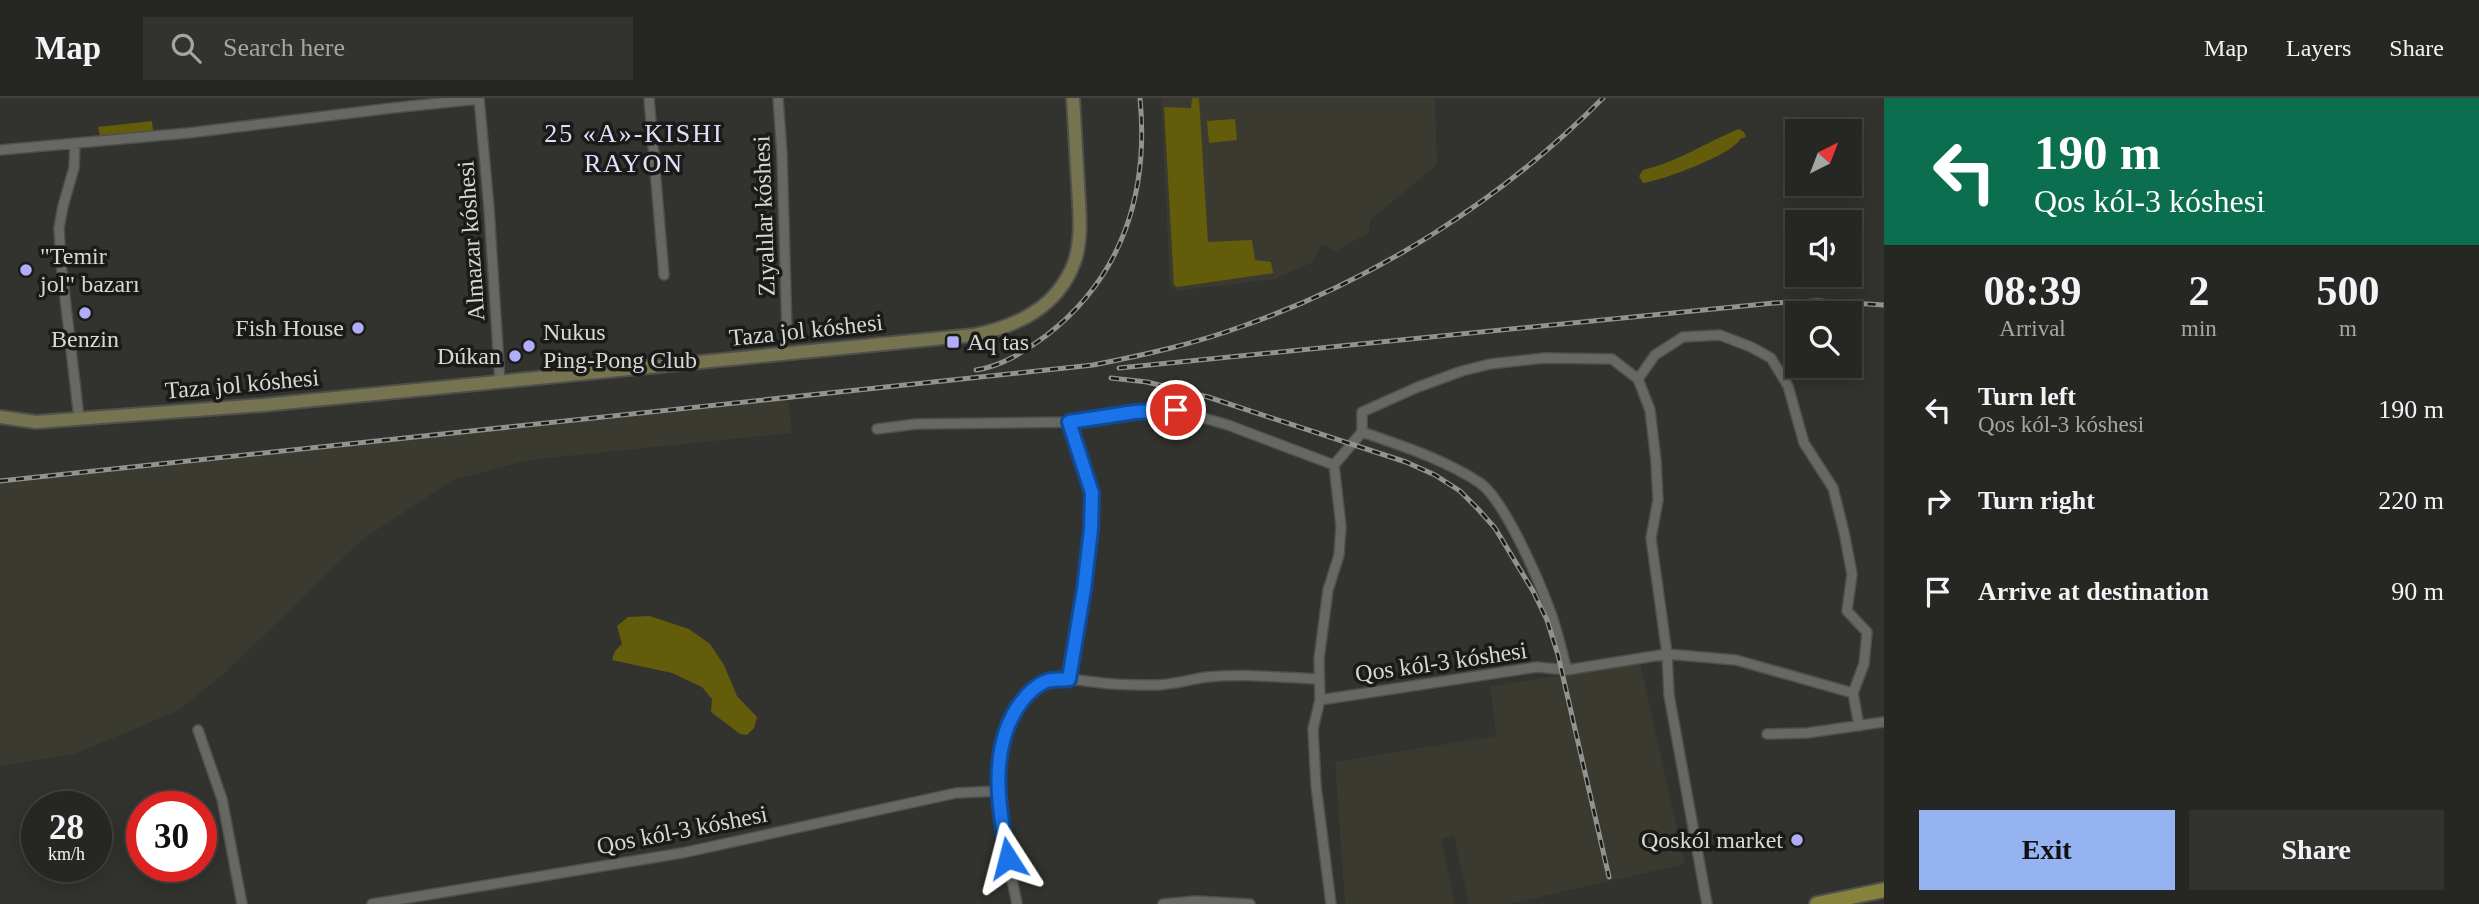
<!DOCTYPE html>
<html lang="en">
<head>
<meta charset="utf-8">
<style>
	body { margin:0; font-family:Georgia,serif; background:#32322f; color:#f1f3f6; height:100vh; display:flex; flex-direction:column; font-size:26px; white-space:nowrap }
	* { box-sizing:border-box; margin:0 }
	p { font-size:23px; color:#a4a5a5 }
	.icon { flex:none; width:38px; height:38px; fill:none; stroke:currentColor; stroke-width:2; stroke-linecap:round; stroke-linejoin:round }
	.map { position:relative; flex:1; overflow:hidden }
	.details { display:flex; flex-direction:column; background:#262622; width:595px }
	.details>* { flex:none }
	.top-card { background:#0b6e4f; color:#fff; overflow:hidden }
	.needle { width:46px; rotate:42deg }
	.buttons { position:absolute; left:1785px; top:21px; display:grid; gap:14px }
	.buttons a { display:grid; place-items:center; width:77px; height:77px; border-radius:0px; background:#262622; box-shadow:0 4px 18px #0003,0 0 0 2px #424340; font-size:35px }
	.speed { position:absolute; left:21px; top:693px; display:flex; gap:14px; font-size:35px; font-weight:700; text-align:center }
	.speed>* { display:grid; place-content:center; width:91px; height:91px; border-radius:50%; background:#262622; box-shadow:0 4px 18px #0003,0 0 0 2px #424340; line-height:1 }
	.speed small { font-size:18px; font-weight:400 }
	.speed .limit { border:10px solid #d22; background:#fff; color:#111 }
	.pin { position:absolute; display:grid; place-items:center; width:60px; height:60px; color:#fff; margin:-30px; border:4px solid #fff; border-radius:50%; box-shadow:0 2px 7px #0007 }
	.me { position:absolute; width:77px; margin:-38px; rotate:351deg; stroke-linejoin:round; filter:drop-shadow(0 0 5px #0008) }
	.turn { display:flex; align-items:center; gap:24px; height:147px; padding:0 35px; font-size:32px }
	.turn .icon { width:91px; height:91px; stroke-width:2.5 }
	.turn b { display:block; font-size:49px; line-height:60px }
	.eta { display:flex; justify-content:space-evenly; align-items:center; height:119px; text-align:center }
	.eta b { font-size:42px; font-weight:600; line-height:49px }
	.cta { display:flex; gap:14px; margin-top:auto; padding:14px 35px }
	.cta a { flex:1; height:80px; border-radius:0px; background:#95b2f1; color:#111; font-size:28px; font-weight:600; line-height:80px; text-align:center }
	.cta a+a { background:#32322f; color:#f1f3f6 }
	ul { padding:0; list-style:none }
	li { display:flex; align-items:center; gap:21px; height:91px; padding:0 35px }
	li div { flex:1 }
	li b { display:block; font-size:26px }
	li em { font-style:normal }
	header { display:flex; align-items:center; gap:42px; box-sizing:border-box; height:98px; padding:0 35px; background:#262622; border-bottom:2px solid #424340 }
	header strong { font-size:33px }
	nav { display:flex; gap:38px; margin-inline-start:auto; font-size:24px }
	.search { width:490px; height:63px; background:#32322f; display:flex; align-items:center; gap:18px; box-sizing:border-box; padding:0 24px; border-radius:0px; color:#a4a5a5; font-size:26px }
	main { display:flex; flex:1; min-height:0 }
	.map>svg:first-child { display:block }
	.built { fill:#3b3a30 }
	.green { fill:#635d0b }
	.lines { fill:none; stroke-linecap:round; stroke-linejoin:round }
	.street-casing { stroke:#4f4f4b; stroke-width:12 }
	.secondary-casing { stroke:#4f4f4b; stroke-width:16 }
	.primary-casing { stroke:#4f4f4b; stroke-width:18 }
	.street { stroke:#676763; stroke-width:9 }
	.secondary { stroke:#767450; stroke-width:12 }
	.primary { stroke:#86813d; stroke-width:14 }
	.rail-casing { stroke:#92928f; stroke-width:5 }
	.rail { stroke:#1a1a18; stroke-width:2.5; stroke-dasharray:8; stroke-linecap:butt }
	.route-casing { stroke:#114b97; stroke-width:18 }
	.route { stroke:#1a73e8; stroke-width:12 }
	.poi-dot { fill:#b0aefa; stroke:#1a1a18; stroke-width:2.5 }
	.labels { text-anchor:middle; stroke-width:7; stroke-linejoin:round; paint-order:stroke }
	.street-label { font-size:24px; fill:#d7d7d5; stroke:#1a1a18 }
	.poi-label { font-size:24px; fill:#d7d7d5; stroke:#1a1a18; text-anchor:start }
	.neighbourhood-label { font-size:26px; letter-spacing:2px; fill:#e0e0fd; stroke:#1a1a18 }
</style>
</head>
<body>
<header>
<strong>Map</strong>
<div class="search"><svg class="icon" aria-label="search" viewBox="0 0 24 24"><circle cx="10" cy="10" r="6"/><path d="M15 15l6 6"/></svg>Search here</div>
<nav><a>Map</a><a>Layers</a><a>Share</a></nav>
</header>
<main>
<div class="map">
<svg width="1884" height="806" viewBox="0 0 1884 806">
	<rect width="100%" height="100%" fill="#32322e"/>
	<!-- built -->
	<path class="built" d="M1161 0H1435L1437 67 1370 122 1369 135 1335 153 1322 146 1311 165 1275 181 1177 193 1170 188Z
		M788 301 792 335 529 362 453 382 363 441 226 574 177 613 75 656 0 668V385Z
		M1640 565 1685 766 1509 806H1469L1454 738 1441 741 1455 806H1345L1335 664 1496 638 1490 588Z"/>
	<!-- green -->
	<path class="green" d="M1192 0H1199L1208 144 1252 142 1255 162 1271 164 1273 175 1177 189 1174 187 1164 9 1191 10Z
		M1235 21 1237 42 1209 45 1207 23Z
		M152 23 153 33 100 39 98 29Z
		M1739 31 1744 34 1746 39 1740 41C1734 56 1661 83 1643 85L1639 78 1643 72C1678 64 1706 44 1739 31Z
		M650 518 689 531 710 546 724 567 737 598 757 619 754 630 747 637 740 636 711 614 712 601 702 589 672 575 612 562 615 553 622 546 617 528 628 519Z"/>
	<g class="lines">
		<defs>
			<path id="street" d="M479 0 489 110 500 284
				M649 0 664 177
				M778 0 782 56 787 236
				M75 45 74 70 63 108 59 130 61 165 79 320
				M0 52 188 35 392 10 479 1
				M1638 281 1655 257 1683 239 1720 237 1751 249 1771 260 1788 288 1804 345 1833 390 1844 434 1852 476 1847 513 1867 534 1864 566 1853 595 1859 628
				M1068 324 1092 395 1084 491 1069 581
				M877 331 916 326 1068 324 1135 314 1176 312 1228 327 1334 367
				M1362 334C1402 348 1444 361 1480 385 1504 402 1538 480 1549 510 1557 530 1561 551 1567 572
				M1334 367 1362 334V314L1418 289 1462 273 1490 266 1544 260 1612 261 1638 281 1650 312 1656 363 1658 402 1651 440 1667 556 1736 562 1853 595
				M1320 602 1537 569 1567 572 1667 556 1669 597 1707 806
				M198 632 222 701 242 806
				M1767 636 1807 635 1884 624
				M372 806 682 755 956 695 999 693
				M1017 806C1005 746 980 658 1021 605 1028 596 1038 585 1049 583 1066 579 1085 583 1102 585 1119 587 1138 587 1155 587 1174 587 1190 581 1208 579 1244 575 1282 580 1319 581
				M1163 806 1196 803 1250 806
				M1331 806 1316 688 1313 631 1320 602 1319 561 1328 492 1339 457 1341 428 1334 367"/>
			<path id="secondary" d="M0 319 36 324 263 307 974 237C1017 228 1057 210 1074 165 1083 141 1079 111 1078 86 1076 57 1075 29 1073 0"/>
			<path id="primary" d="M1817 806 1884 792"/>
		</defs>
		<!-- street casing -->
		<use href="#street" class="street-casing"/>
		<!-- secondary casing -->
		<use href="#secondary" class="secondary-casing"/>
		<!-- primary casing -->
		<use href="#primary" class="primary-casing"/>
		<!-- street -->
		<use href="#street" class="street"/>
		<!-- secondary -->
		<use href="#secondary" class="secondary"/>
		<!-- primary -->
		<use href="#primary" class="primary"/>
		<defs>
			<path id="rail" d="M1119 270 1774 205 1818 203 1884 207
				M976 272C1003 268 1025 253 1047 237 1123 178 1149 94 1140 0
				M1111 280 1147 284 1208 299 1406 364 1435 377 1460 393 1478 411 1495 430 1533 493 1547 522 1558 557 1609 779
				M0 383 1093 267C1144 257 1194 246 1243 228 1377 181 1503 101 1603 0"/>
		</defs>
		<!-- rail casing -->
		<use href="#rail" class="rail-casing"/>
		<!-- rail -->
		<use href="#rail" class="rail"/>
	</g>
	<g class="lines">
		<defs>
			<path id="route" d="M1008 760C998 709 988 647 1022 603 1028 595 1038 586 1047 583 1053 581 1062 582 1069 581L1084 491 1091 431 1092 395 1069 324 1135 314 1176 312"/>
		</defs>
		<!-- route casing -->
		<use href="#route" class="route-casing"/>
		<!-- route -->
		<use href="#route" class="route"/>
	</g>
	<!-- markers -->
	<g class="poi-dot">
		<circle cx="26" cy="172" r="7"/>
		<circle cx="85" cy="215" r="7"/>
		<circle cx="358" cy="230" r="7"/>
		<rect x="946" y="237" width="14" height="14" rx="3.5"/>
		<circle cx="529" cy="248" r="7"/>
		<circle cx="515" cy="258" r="7"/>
		<circle cx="1797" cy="742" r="7"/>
	</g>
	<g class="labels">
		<!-- street labels -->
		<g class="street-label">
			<text transform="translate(764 118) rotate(-92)" y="8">Zıyalılar kóshesi</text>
			<text transform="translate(471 143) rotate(-94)" y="8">Almazar kóshesi</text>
			<text transform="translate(806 232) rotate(-6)" y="8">Taza jol kóshesi</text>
			<text transform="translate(242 286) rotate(-5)" y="8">Taza jol kóshesi</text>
			<text transform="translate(1441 564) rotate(-8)" y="8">Qos kól-3 kóshesi</text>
			<text transform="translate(682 732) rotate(-11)" y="8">Qos kól-3 kóshesi</text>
		</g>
		<!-- poi labels -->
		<g class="poi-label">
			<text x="40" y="166">"Temir<tspan x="40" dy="28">jol" bazarı</tspan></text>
			<text x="344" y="238" text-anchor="end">Fish House</text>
			<text x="543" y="242">Nukus<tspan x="543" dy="28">Ping-Pong Club</tspan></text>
			<text x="85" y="249" text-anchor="middle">Benzin</text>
			<text x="967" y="252">Aq tas</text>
			<text x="501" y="266" text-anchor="end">Dúkan</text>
			<text x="1783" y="750" text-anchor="end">Qoskól market</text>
		</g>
		<!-- neighbourhood labels -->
		<g class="neighbourhood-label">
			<text x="634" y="44">25 «A»-KISHI<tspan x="634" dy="30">RAYON</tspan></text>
		</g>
	</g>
</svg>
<div class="buttons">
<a><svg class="needle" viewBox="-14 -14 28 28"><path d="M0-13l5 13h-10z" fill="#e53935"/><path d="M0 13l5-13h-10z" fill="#a4a5a5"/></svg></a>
<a><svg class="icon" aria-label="sound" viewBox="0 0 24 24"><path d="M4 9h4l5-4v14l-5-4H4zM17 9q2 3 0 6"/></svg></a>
<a><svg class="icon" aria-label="search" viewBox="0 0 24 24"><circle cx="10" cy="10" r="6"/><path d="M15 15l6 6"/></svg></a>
</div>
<div class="speed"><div>28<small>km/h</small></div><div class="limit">30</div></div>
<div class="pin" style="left:1176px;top:312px;background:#d93025"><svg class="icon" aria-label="arrive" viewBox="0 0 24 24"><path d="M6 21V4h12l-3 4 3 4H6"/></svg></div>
<svg class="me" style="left:1008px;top:760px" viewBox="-20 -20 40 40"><path d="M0-17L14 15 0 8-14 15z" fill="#1a73e8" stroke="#fff" stroke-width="4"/></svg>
</div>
<section class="details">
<div class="top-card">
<div class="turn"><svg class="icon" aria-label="left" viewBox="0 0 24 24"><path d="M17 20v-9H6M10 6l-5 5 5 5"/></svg><div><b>190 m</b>Qos kól-3 kóshesi</div></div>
</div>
<div class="eta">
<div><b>08:39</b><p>Arrival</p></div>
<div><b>2</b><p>min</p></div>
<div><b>500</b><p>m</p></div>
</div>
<ul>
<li><svg class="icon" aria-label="left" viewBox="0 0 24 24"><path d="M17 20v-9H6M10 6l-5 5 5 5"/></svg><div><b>Turn left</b><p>Qos kól-3 kóshesi</p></div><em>190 m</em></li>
<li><svg class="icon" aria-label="right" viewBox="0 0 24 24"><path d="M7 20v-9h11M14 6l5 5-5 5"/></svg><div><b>Turn right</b></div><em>220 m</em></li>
<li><svg class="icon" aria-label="arrive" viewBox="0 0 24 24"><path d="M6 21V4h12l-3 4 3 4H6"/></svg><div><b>Arrive at destination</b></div><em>90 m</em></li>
</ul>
<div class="cta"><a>Exit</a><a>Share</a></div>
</section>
</main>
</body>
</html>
